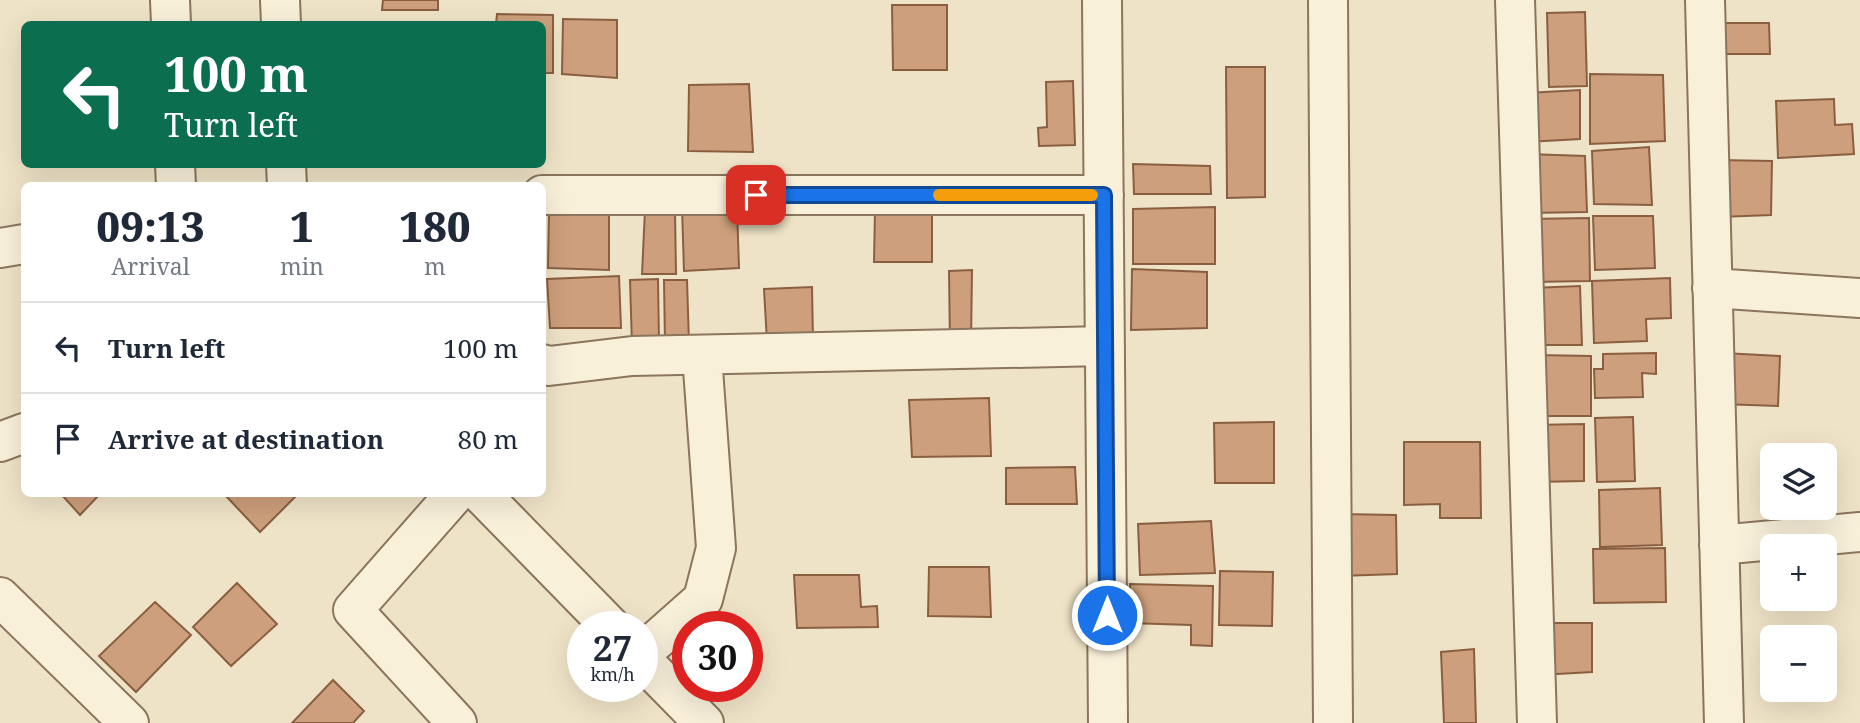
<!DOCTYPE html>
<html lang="en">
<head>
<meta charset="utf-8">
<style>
	body { margin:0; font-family:"Noto Serif",serif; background:#f6f6f7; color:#1f2937; height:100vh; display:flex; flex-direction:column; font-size:26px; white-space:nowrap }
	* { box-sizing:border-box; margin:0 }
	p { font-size:23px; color:#747a83 }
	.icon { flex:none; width:38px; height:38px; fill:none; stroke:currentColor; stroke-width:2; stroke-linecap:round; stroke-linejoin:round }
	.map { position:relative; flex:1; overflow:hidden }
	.drawer { position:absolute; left:21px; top:182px; width:525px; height:315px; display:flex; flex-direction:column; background:#fff; border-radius:10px; box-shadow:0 7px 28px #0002 }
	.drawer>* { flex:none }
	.top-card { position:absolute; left:21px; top:21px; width:525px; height:147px; border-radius:10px; box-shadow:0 7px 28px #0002; background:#0b6e4f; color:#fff; overflow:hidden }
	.fabs { position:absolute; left:1760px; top:443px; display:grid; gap:14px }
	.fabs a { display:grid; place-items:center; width:77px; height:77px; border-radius:10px; background:#fff; box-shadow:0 7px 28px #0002; font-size:35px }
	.speed { position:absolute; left:567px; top:611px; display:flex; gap:14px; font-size:35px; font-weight:700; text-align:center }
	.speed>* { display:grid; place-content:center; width:91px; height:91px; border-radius:50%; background:#fff; box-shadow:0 7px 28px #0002; line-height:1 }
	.speed small { font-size:18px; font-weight:400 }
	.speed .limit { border:10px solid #d22; background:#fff; color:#111 }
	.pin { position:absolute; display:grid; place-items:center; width:60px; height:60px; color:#fff; margin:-30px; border-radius:14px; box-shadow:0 4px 10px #0006 }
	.me { position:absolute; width:77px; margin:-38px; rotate:0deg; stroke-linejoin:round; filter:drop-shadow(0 0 5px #0008) }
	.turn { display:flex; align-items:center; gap:24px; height:147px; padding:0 28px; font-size:32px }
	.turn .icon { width:91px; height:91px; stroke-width:2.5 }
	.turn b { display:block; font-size:49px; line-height:60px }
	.eta { display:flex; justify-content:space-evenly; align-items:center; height:119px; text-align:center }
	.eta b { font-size:42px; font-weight:800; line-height:49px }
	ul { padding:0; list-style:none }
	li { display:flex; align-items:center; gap:21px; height:91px; padding:0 28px; border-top:2px solid #e0e1e3 }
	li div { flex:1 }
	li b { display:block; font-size:26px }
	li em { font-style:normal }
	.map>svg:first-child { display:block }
	.building { fill:#cd9f7c; stroke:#8a5f41; stroke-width:2 }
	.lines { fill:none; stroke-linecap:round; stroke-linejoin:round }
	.minor-casing { stroke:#8b755c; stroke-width:42 }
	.minor { stroke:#f9f0da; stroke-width:38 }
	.route-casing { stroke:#114b97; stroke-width:18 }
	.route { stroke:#1a73e8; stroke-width:12 }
	.slow { stroke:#f59e0b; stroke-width:12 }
</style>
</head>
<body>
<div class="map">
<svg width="1860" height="723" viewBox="0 0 1860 723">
	<rect width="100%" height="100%" fill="#efe3c7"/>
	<!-- building -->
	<path class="building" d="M383 0H438V10H382Z
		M892 5H947V70H893Z
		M1585 12 1587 86 1549 87 1547 13Z
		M497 14 553 15V73H542V24H496Z
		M563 19 617 20V78L562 74Z
		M1713 23H1769L1770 54H1713Z
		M1226 67H1265V197L1227 198Z
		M1590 74 1663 75 1665 141 1590 144Z
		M1073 81 1075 145 1039 146 1038 128 1047 127 1046 82Z
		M749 84 753 152 688 151 689 85Z
		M1580 90V139L1527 142V93Z
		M1834 99 1835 125 1852 124 1854 154 1778 158 1776 101Z
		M1649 147 1652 205 1594 204 1592 151Z
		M1527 154 1585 156 1587 212 1529 213Z
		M1718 160 1772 161 1771 215 1719 217Z
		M1133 164 1210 166 1211 194H1134Z
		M1215 207V264H1133V209Z
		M682 208H737L739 268 684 271Z
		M609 210V270L548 268 549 211Z
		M645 210 675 211 676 274H642Z
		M875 210H932V262H874Z
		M1593 216H1653L1655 268 1595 270Z
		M1589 218 1590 281 1531 282 1529 219Z
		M1132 269 1207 272V328L1131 330Z
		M972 270 971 343 950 345 949 271Z
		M619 276 621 328H550L547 279Z
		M1670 278 1671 318 1646 319 1647 341 1594 343 1592 281Z
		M658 279 659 344 632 346 630 280Z
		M664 280H687L689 343 665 344Z
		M1580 286 1582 345H1533L1531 288Z
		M812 287 813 341 767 342 764 289Z
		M1656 353V374L1642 373 1643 397 1595 398 1594 369H1603V354Z
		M1723 353 1780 356 1778 406 1721 404Z
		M1534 355 1591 356V416H1533Z
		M989 398 991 456 912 457 909 400Z
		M1633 417 1635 481 1597 482 1595 418Z
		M1274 422V483H1215L1214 423Z
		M1584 424V481L1536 482 1534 425Z
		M1404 442H1480L1481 518H1440V504L1404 505Z
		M1075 467 1077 504H1006V468Z
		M1660 488 1662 545 1600 547 1599 490Z
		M61 494H100L80 515Z
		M226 494H298L260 532 225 495Z
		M1339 514 1396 515 1397 574 1340 576Z
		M1211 521 1215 573 1140 575 1138 524Z
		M1665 548 1666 602 1594 603 1593 549Z
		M929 567H989L991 617 928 616Z
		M1220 571 1273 572 1272 626 1219 625Z
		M794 575H859L861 607 877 606 878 627 797 628Z
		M237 583 277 624 231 666 193 627Z
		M1130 584 1213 586 1212 646 1191 645V625L1129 623Z
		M155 602 191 635 136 692 99 656Z
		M1539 623H1592V672L1540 675Z
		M1474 649 1476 723H1444L1441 652Z
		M333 680 364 711 353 723H292Z"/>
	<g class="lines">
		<defs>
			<path id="minor" d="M170 0 171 24
				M280 0 281 24
				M1102 0 1108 723
				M1328 0 1333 723
				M1515 0 1537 723
				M1705 0 1724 723
				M175 164 176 186
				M286 164 287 186
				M542 195H1104
				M0 248 24 244
				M1712 288 1860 298
				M542 364 549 366 632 356 1105 346
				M0 442 24 433
				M455 494 353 610 457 723
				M481 494 610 626
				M1719 545 1860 532
				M0 597 129 723
				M642 653 703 599 716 548 702 355
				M642 660 704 723"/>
		</defs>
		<!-- minor casing -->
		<use href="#minor" class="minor-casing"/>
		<!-- minor -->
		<use href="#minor" class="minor"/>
	</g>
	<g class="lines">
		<defs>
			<path id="route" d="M756 195H1104L1107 615"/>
		</defs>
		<!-- route casing -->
		<use href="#route" class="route-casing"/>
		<!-- route -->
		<use href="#route" class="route"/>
		<!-- slow -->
		<path class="slow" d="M939 195H1092"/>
	</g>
</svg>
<div class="fabs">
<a><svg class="icon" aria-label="layers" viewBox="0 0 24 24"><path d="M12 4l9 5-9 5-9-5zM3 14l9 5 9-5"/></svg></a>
<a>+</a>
<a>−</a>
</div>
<div class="speed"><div>27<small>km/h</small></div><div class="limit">30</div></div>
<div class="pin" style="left:756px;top:195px;background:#d93025"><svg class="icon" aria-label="arrive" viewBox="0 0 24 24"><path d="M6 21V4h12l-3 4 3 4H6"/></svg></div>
<svg class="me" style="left:1107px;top:615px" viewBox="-20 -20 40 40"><circle r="17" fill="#1a73e8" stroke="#fff" stroke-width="3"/><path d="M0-11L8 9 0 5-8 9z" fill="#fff"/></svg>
<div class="top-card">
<div class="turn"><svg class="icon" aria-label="left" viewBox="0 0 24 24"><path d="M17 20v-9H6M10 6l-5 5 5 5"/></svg><div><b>100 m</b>Turn left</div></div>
</div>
<section class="drawer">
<div class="eta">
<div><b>09:13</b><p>Arrival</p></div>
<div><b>1</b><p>min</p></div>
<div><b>180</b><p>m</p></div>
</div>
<ul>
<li><svg class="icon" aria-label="left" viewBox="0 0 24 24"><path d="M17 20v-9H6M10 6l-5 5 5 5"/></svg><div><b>Turn left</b></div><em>100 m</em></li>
<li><svg class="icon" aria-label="arrive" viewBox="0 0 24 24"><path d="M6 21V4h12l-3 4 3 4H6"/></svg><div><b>Arrive at destination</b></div><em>80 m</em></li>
</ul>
</section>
</div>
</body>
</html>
